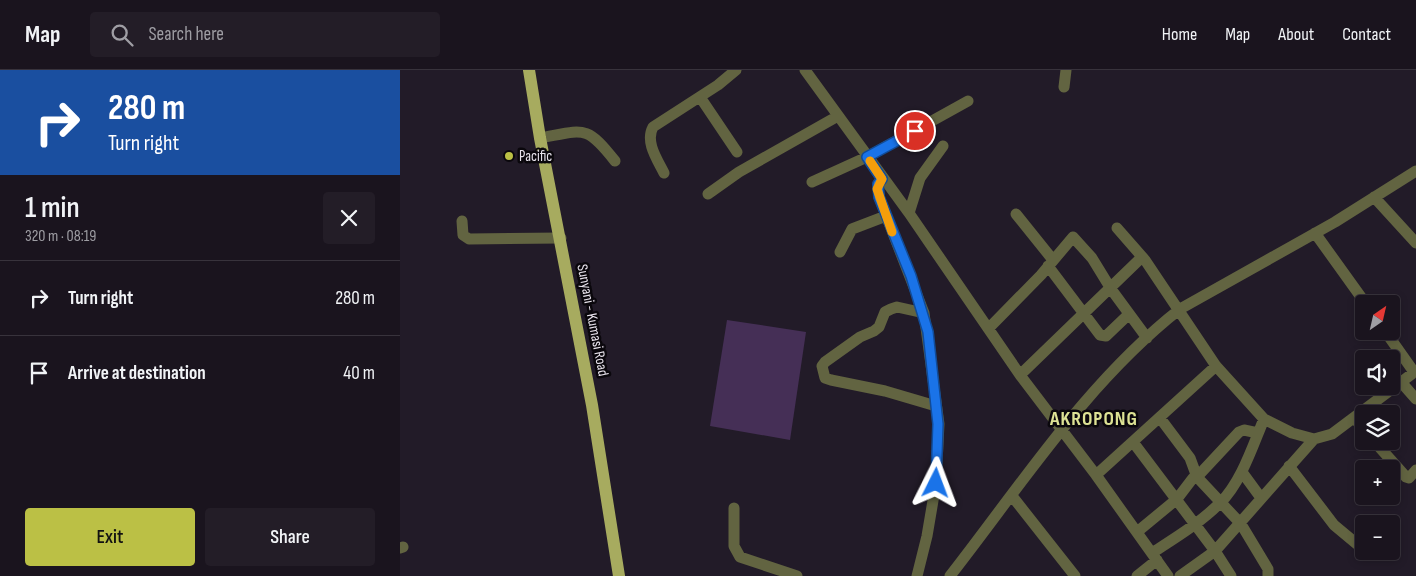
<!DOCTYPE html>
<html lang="en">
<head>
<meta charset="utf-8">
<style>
	body { margin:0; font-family:"Sofia Sans Condensed",sans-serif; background:#231d27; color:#f1f3f6; height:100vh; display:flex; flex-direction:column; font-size:19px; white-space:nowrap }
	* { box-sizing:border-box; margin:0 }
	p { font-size:16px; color:#9f9ea4 }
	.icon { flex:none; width:28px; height:28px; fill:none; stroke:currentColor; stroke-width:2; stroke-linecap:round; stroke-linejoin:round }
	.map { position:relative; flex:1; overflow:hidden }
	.drawer { display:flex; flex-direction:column; background:#1a141e; width:400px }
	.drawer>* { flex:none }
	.guide { background:#1a4fa0; color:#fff; overflow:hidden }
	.needle { width:32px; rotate:34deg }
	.buttons { position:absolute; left:955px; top:225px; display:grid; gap:10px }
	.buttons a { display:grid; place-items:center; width:45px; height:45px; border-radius:5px; background:#1a141e; box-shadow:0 2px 8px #0003,0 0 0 1px #38333c; font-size:25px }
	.pin { position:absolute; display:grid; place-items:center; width:42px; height:42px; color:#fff; margin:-21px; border:2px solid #fff; border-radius:50%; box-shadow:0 1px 5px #0007 }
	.me { position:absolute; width:55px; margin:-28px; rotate:3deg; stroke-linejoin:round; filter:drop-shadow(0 0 4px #0008) }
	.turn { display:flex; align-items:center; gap:18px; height:105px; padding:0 25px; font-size:22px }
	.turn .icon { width:65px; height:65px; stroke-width:2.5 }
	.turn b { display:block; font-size:35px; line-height:42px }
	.round { display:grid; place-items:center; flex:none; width:52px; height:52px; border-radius:5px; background:#231d27 }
	.head { display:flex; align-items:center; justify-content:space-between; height:85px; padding:0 25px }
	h1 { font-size:30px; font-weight:600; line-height:38px }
	.primary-button { display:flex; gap:10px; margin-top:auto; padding:10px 25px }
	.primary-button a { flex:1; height:58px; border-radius:5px; background:#bbc045; color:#111; font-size:20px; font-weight:600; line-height:58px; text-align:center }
	.primary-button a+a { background:#231d27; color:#f1f3f6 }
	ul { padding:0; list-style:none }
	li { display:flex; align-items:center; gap:15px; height:75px; padding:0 25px; border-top:1px solid #38333c }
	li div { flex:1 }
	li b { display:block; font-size:19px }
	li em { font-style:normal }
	header { display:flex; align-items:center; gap:30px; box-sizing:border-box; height:70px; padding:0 25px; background:#1a141e; border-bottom:1px solid #38333c }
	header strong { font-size:24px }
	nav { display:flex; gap:28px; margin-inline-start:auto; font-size:18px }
	.search { width:350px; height:45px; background:#231d27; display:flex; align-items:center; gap:12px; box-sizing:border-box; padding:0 18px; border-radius:5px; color:#9f9ea4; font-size:19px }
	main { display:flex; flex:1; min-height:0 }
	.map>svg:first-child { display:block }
	.green { fill:#452f56 }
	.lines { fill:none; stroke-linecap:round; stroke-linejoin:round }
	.minor { stroke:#626441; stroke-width:11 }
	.major { stroke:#a7ab5f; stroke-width:12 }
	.route-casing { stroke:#114b97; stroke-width:12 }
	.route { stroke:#1a73e8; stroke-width:9 }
	.slow { stroke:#f59e0b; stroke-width:9 }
	.poi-dot { fill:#bbc045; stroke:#0a070c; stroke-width:2 }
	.labels { text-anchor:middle; stroke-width:5; stroke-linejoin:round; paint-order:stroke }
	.poi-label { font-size:15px; fill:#e8e3ec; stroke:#0a070c; text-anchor:start }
	.street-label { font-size:15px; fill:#e8e3ec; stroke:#0a070c }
	.district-label { font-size:20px; font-weight:bold; letter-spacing:1px; fill:#dde294; stroke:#0a070c }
</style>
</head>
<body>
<header>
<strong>Map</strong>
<div class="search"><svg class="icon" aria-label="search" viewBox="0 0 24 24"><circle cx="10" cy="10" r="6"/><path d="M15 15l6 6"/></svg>Search here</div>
<nav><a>Home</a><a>Map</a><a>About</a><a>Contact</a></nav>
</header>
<main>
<section class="drawer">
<div class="guide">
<div class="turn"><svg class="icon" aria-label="right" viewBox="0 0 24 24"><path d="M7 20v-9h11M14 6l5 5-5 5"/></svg><div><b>280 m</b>Turn right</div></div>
</div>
<div class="head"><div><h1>1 min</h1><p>320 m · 08:19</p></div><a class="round"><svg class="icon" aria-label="close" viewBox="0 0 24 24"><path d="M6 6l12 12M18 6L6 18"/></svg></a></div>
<ul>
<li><svg class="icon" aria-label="right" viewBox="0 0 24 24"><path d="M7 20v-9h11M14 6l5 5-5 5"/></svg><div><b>Turn right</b></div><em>280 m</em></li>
<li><svg class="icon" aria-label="arrive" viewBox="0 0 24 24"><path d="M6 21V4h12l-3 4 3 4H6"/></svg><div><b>Arrive at destination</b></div><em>40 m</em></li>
</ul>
<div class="primary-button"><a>Exit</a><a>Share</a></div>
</section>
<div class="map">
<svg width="1016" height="506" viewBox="0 0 1016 506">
	<rect width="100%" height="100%" fill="#221b28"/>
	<!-- green -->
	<path class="green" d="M327 250 406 262 390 370 310 356Z"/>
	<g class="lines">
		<!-- minor -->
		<path class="minor" d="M405 0 509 143 620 305 696 405 768 506
			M664 17 666 0
			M300 27 337 82
			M140 68C184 60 186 54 215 91
			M264 103C257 89 245 72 253 57L318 15 336 0
			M482 109 478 114 479 127 524 243 539 354 536 413 527 466 517 506
			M412 112 467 87 568 31
			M308 124 339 102 438 46
			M974 127 1016 173
			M509 143 520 108 543 76
			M616 144 653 190
			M62 151 63 165 69 169 161 168
			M717 158 745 190 816 296 864 349 892 363 914 369 932 364 1016 301
			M915 163 966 234
			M440 182 452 159 486 146
			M648 196 700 265 706 266 728 245
			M524 243 497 237 491 239 485 242 479 257 474 261 460 267 425 292 422 296 425 308 431 310 485 321 536 336
			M589 258 641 205 673 167 692 188 711 219 747 268
			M985 261 1014 302
			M620 305 741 188
			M1001 312 1016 329
			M760 348 790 388 797 407 839 362 844 360 858 363
			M954 348 964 359
			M974 371 1006 407 1009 408 1016 400
			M733 372 815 481 831 506
			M889 396 934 455 964 480
			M842 402 861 428
			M696 405 816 296
			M612 426 675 506
			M334 438V476L340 487 397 506
			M737 462 777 429 793 408 797 407 841 454 868 499V506
			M0 478 3 477
			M752 483C775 468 800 453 820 433 841 413 853 375 864 349
			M550 506C622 414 687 312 780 239L935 152 1016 101
			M737 506 757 490
			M780 506 815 481 914 369"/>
		<!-- major -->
		<path class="major" d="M129 0 140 68 192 335 219 506"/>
	</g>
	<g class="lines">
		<defs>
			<path id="route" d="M515 61 467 87 482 109 478 114 479 127 511 206 528 262 538 354 536 413"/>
		</defs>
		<!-- route casing -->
		<use href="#route" class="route-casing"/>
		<!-- route -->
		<use href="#route" class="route"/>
		<!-- slow -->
		<path class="slow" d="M470 91 482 109 477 119 492 162"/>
	</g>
	<!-- markers -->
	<circle class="poi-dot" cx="109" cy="86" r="5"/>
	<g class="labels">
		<!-- poi labels -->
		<g class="poi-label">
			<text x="119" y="91">Pacific</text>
		</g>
		<!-- street labels -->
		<g class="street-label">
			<text transform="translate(193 250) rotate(79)" y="5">Sunyani - Kumasi Road</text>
		</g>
		<!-- district labels -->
		<g class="district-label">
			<text x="694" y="355">AKROPONG</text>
		</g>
	</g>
</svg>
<div class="buttons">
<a><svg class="needle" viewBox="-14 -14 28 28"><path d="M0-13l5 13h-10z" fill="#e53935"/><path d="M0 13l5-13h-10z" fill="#9f9ea4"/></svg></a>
<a><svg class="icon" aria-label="sound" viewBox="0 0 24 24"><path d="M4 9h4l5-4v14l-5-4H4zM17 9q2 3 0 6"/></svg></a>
<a><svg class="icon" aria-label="layers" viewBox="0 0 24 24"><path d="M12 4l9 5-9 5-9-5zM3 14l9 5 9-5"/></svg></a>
<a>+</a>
<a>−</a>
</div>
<div class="pin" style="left:515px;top:61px;background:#d93025"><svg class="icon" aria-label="arrive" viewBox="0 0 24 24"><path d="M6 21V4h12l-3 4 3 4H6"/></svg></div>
<svg class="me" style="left:536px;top:413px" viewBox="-20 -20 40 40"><path d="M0-17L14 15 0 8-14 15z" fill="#1a73e8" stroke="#fff" stroke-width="4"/></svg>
</div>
</main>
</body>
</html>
